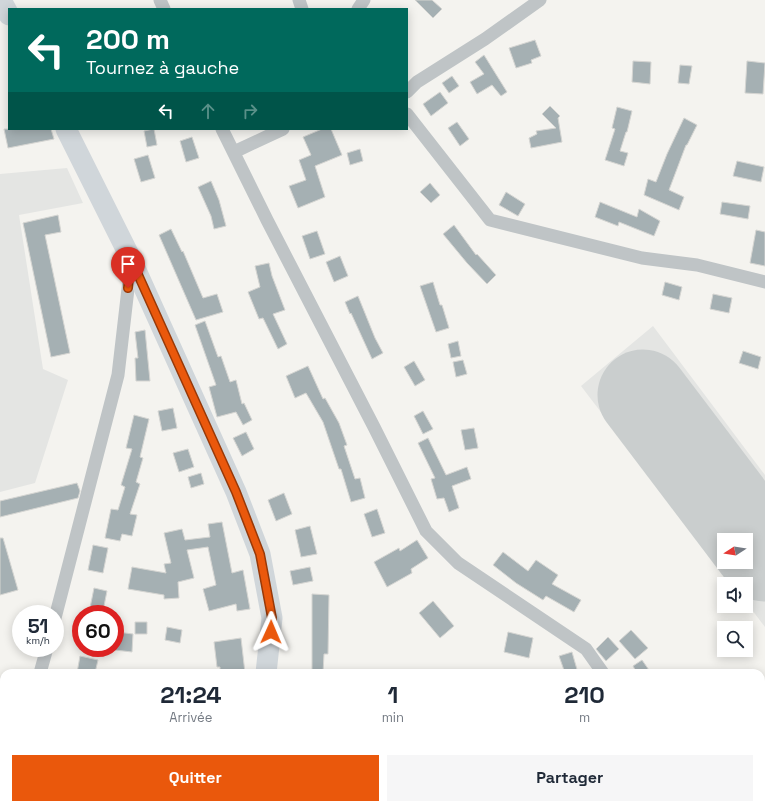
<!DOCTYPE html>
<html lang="fr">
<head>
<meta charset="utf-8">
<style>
	body { margin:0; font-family:"Space Grotesk",sans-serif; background:#f6f6f7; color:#1f2937; height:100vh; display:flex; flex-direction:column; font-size:15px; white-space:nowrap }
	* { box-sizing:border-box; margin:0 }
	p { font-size:13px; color:#747a83 }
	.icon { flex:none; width:22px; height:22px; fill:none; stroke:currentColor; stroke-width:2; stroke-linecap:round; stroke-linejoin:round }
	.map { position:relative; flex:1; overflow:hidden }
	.panel { position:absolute; left:0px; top:669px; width:765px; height:140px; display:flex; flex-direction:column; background:#fff; border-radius:12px 12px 0 0; box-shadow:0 2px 10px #0003 }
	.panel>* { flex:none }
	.banner { position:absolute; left:8px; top:8px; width:400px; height:122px; border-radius:0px; box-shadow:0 2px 10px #0003; background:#00695c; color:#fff; overflow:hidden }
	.needle { width:26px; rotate:258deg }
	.fabs { position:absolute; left:717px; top:533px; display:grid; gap:8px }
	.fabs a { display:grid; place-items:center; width:36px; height:36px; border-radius:0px; background:#fff; box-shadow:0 2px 10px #0003; font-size:20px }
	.speed { position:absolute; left:12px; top:605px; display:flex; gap:8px; font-size:20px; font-weight:700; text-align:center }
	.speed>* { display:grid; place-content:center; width:52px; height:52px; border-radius:50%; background:#fff; box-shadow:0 2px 10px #0003; line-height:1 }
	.speed small { font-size:10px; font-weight:400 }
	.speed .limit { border:6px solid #d22; background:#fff; color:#111 }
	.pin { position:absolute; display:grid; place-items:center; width:34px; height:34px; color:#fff; margin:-41px -17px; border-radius:50% 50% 50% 0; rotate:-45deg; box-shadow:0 0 4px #0007 }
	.pin .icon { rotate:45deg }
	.me { position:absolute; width:44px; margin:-22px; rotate:1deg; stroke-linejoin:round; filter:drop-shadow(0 0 3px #0008) }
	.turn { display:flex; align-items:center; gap:14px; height:84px; padding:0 12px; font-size:18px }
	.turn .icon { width:52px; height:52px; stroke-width:2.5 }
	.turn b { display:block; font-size:28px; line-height:34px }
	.lanes { display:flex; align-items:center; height:38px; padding:0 12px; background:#0003; justify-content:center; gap:20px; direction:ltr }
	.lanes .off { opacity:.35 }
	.eta { display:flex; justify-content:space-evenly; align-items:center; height:68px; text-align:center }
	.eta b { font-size:24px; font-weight:700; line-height:28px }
	.primary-button { display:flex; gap:8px; margin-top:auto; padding:8px 12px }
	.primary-button a { flex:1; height:46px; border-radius:0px; background:#ea580c; color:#fff; font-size:16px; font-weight:700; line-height:46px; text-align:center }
	.primary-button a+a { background:#f6f6f7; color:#1f2937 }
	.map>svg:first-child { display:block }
	.built { fill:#e4e5e3; fill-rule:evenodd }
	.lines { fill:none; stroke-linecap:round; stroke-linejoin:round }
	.runway { stroke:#cacece; stroke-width:91 }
	.building { fill:#a5b0b3; stroke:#d5d5d2 }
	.street { stroke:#bfc4c6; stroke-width:13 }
	.primary { stroke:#d0d6da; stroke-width:21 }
	.route-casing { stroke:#983908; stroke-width:10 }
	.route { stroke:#ea580c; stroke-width:7 }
</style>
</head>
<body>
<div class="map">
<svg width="765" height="809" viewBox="0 0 765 809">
	<rect width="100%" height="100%" fill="#f4f3ef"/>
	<!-- built -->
	<path class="built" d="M67 168 83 203 19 215 43 369 68 380 35 483 0 492V174Z
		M653 326 765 475V627L746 602V584H732L581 386ZM724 540H746V562H724Z"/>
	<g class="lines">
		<!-- runway -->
		<path class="runway" d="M643 395 765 556"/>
	</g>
	<!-- building -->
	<path class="building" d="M415 0H432L442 9 433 18Z
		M535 40 541 56 531 60 532 63 516 68 509 48Z
		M484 55 507 92 501 96 492 85 477 94 470 82 484 74 475 62Z
		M633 61 651 62 650 84 632 82Z
		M747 61 765 63 763 94 745 93Z
		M680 65 692 66 689 84 678 83Z
		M452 76 459 86 449 93 442 83Z
		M440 92 448 103 431 116 423 104Z
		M550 106 560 116 558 118 562 142 531 148 529 138 537 134 536 131 556 128 542 114Z
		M617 107 632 111 627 132H626L620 151 628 153 624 166 605 160 615 129 612 128Z
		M684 118 697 125 687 145H686L669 190 684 197 679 210 644 195 648 179 656 182 667 154Z
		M457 122 469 139 460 146 448 128Z
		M4 129H51L54 139 8 148Z
		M154 129 157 145 147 147 144 131Z
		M322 129H331L342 155 315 166 325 197 298 208 289 186 306 180 299 160 311 155 303 137Z
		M192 137 199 158 186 162 180 141Z
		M360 149 363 161 350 165 347 153Z
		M148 155 155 178 141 182 134 159Z
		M737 161 764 167 761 182 733 176Z
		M211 181 219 200 226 226 214 229 211 216 198 187Z
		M430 183 440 195 431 203 420 192Z
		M506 192 525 204 518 216 499 205Z
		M600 202 637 217 639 209 660 221 654 236 619 222 618 226 595 217Z
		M722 202 750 206 748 219 720 214Z
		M58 215 61 232 45 235 70 353 51 357 23 223Z
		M454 225 476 255 477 254 496 275 487 284 467 263 443 234Z
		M171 229 182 252 183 251 203 298 217 294 223 312 196 320 159 235Z
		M756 230 765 232V266L750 263Z
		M317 231 325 254 310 259 302 236Z
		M340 256 348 276 334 282 326 262Z
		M269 263 272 276 285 310 273 314 287 344 278 349 263 318 259 319 248 292 260 287 255 266Z
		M433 282 440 305H442L449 328 436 332 420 286Z
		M665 282 682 287 679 300 662 295Z
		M713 294 732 298 729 313 710 309Z
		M358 296 375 338 383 353 372 359 351 313 350 314 345 302Z
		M205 321 218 357 221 356 230 382 236 380 242 404 244 403 252 420 243 425 236 412 217 417 209 387 216 385 195 325Z
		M145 330 150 381H136L135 358H138L135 332Z
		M458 341 461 356 451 358 448 344Z
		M743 351 761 357 758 369 739 363Z
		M463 360 467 374 456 377 453 362Z
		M414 361 425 380 415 386 404 367Z
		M308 366 323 399 325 398 339 423 347 445 344 446 355 479 360 478 365 498 351 502 341 469H339L323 422 306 393 295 398 286 376Z
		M173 408 177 428 162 431 158 411Z
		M423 411 433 429 423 434 414 416Z
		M134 415 149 419 140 457 143 458 136 482 140 484 130 514 137 515 132 536 122 534 120 541 105 538 111 509 118 510 125 487 121 485 132 449 126 448Z
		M474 428 478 448 465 450 461 430Z
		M246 432 254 449 242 456 233 438Z
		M428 438 446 475 467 467 471 479 452 486 459 508 449 512 444 498 437 499 431 479 435 478 418 443Z
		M188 449 194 467 179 472 173 453Z
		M201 473 204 484 191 488 188 477Z
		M77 483 80 491 78 498 0 517V501Z
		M284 493 292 514 276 521 268 500Z
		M377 509 385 533 372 537 364 514Z
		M222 522 232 573 243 570 250 609 237 611 236 604 209 611 203 589 216 585 208 547 187 550 194 578 178 582 179 598 164 599V595L128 589 132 567 166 573 164 564 171 563 164 533 182 529 185 540 210 537 208 524Z
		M310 526 317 554 301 557 295 530Z
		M0 538H3L18 590 0 595Z
		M417 540 428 558 411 569 412 573 387 587 374 562 399 548 400 551Z
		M93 545 108 548 103 573 88 570Z
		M503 552 528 571 536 560 558 575 552 584 581 600 574 612 546 596 543 600 516 583 493 565Z
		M310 567 313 581 293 585 290 571Z
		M94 588 107 591 103 611 90 608Z
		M312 594 329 595 328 654H324L323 673H312Z
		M433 601 454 626 440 638 419 613Z
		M135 622H147V634H135Z
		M167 627 182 630 180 643 165 640Z
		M631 630 648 648 635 659 619 641Z
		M117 632 133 634 132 652 115 650Z
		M508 632 533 638 529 658 504 652Z
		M608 637 619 649 606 661 596 649Z
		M241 638 245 673H220V667H217L214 642Z
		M572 652 578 673H565L559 656Z
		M80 656 98 660 95 673H77Z
		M642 660 651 673H637L633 666Z"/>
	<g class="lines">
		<!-- street -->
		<path class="street" d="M160 0 164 9
			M299 0 302 9
			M358 9 364 0
			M407 92 417 82 485 39 540 0
			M407 114 490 220 642 258 697 265 765 282
			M222 129 267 220 374 427 426 531 458 563 586 649 603 673
			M234 152 283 129
			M55 618 118 375 131 263
			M40 673 47 648
			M0 733 4 734
			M8 805 10 809
			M681 805 682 809
			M355 809 356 805
			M457 809 458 805
			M595 809 596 805"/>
		<!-- primary -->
		<path class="primary" d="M1 0 9 15
			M66 129 131 259 236 492 260 554 272 618 266 673
			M242 809 243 805"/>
	</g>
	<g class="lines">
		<defs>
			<path id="route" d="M128 288 131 259 236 492 260 554 272 618 271 632"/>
		</defs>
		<!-- route casing -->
		<use href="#route" class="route-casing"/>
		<!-- route -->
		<use href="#route" class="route"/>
	</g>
</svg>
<div class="fabs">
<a><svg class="needle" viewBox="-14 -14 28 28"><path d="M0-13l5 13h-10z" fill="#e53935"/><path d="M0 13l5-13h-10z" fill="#747a83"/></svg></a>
<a><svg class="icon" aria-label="sound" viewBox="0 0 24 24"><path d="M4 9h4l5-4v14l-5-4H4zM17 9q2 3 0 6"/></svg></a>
<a><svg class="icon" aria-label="search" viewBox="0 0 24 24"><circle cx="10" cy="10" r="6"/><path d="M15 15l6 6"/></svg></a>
</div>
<div class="speed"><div>51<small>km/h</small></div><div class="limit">60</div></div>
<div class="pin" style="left:128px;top:288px;background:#d93025"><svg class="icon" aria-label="arrive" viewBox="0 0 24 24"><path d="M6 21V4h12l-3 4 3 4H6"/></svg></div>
<svg class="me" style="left:271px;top:632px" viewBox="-20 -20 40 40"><path d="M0-17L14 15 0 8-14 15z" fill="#ea580c" stroke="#fff" stroke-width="4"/></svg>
<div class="banner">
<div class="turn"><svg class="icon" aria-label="left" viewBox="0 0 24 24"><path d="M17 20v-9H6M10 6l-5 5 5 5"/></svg><div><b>200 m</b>Tournez à gauche</div></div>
<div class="lanes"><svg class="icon" aria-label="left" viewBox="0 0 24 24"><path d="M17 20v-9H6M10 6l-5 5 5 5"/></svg><svg class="icon off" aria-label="ahead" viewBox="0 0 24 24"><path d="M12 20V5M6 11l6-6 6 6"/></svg><svg class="icon off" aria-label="right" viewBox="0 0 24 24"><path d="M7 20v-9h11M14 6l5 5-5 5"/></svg></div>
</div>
<section class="panel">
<div class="eta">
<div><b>21:24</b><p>Arrivée</p></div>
<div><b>1</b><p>min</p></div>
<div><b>210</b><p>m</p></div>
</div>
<div class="primary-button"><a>Quitter</a><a>Partager</a></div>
</section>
</div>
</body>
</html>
